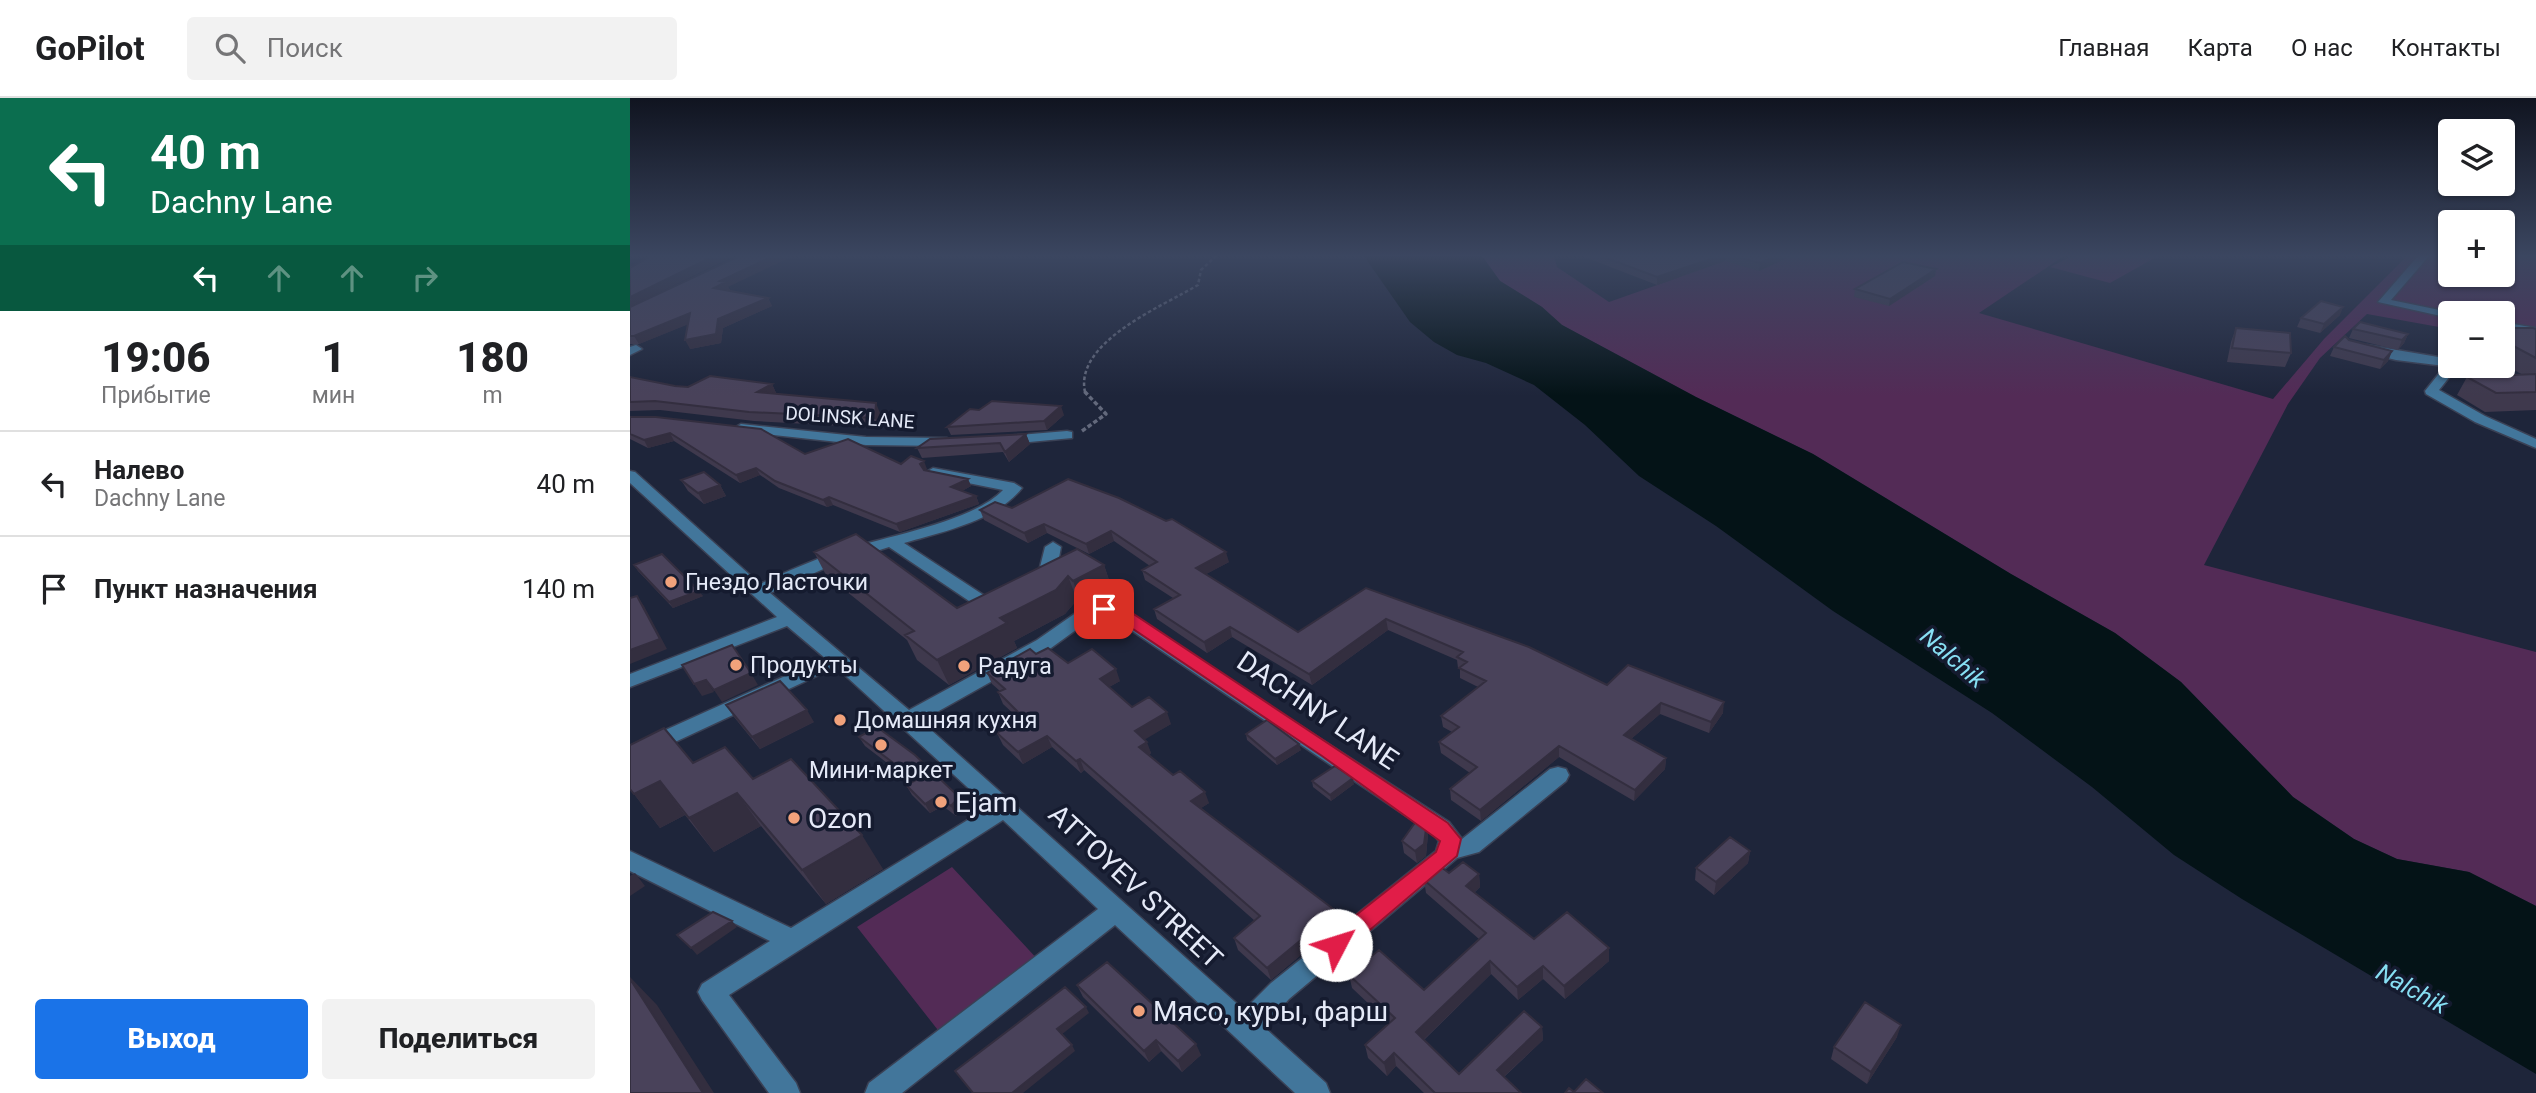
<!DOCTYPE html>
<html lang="ru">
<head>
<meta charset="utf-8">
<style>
	body { margin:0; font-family:Roboto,sans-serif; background:#f2f2f2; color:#202124; height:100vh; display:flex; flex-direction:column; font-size:26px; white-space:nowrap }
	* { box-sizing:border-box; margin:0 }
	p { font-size:23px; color:#757577 }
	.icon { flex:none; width:38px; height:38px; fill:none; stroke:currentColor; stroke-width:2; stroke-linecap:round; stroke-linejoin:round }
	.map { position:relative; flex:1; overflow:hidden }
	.panel { display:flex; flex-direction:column; background:#fff; width:630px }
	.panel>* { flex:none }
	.guide { background:#0b6e4f; color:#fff; overflow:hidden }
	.controls { position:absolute; left:1808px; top:21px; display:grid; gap:14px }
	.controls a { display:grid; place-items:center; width:77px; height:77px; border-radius:7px; background:#fff; box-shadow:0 2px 5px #0004; font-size:35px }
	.pin { position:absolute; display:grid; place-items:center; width:60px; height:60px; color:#fff; margin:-30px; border-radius:14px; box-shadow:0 4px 10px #0006 }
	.me { position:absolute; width:77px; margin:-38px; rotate:50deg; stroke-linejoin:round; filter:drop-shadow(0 0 5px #0008) }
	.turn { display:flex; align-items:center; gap:24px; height:147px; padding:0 35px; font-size:32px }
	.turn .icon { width:91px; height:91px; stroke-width:2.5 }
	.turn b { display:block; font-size:49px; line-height:60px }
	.lanes { display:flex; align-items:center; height:66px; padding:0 35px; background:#0003; justify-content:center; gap:35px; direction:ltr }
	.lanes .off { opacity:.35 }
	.eta { display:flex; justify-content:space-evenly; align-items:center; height:119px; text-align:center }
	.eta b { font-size:42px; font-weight:800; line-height:49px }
	.cta { display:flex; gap:14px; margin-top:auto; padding:14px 35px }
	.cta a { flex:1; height:80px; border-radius:7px; background:#1a73e8; color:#fff; font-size:28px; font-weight:800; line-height:80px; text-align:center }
	.cta a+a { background:#f2f2f2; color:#202124 }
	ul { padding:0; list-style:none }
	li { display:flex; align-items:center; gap:21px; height:105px; padding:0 35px; border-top:2px solid #e0e0e0 }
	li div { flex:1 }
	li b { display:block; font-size:26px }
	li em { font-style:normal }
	header { display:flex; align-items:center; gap:42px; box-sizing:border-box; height:98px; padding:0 35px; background:#fff; border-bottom:2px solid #e0e0e0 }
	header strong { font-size:33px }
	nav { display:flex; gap:38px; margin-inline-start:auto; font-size:24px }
	.search { width:490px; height:63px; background:#f2f2f2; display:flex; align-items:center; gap:18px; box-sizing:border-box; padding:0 24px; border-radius:7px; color:#757577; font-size:26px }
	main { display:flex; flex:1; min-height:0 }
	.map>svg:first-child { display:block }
	.green { fill:#532b56 }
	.water { fill:#041317 }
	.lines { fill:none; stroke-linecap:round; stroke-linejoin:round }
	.minor-casing { stroke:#3a4155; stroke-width:3 }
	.path-far1 { stroke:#63697c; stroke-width:2.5; stroke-dasharray:3.5 2.5; stroke-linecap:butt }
	.path { stroke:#63697c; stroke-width:3.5; stroke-dasharray:4.5 2.5; stroke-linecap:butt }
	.minor { fill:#42769b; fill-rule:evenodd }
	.wall { fill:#3f394d }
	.shaded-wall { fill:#332e3f }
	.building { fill:#49425a; stroke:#332e3f; stroke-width:2 }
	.route { fill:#e11d48; stroke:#92132f; stroke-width:2 }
	.poi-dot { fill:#f1a27b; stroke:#151b2f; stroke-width:2.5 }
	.labels { text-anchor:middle; stroke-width:7; stroke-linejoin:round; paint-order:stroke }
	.far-street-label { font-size:19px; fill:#e5eaf8; stroke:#151b2f }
	.poi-label { font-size:23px; fill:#e5eaf8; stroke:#151b2f; text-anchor:start }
	.water-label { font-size:24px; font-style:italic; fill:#87dff3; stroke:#151b2f }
	.near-street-label { font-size:28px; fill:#e5eaf8; stroke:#151b2f }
	.near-poi-label { font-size:28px; fill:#e5eaf8; stroke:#151b2f; text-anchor:start }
</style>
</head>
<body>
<header>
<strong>GoPilot</strong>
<div class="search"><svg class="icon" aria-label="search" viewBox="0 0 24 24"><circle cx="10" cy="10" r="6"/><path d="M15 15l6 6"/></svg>Поиск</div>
<nav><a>Главная</a><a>Карта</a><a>О нас</a><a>Контакты</a></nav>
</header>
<main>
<section class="panel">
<div class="guide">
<div class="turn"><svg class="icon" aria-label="left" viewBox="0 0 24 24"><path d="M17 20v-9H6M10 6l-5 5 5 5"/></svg><div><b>40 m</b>Dachny Lane</div></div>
<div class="lanes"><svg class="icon" aria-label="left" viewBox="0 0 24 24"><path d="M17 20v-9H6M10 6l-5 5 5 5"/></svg><svg class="icon off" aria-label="ahead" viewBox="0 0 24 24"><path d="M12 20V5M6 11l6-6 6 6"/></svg><svg class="icon off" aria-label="ahead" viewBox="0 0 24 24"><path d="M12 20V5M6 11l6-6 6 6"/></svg><svg class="icon off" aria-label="right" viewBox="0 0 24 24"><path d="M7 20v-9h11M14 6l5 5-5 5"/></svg></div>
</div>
<div class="eta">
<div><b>19:06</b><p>Прибытие</p></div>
<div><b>1</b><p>мин</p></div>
<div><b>180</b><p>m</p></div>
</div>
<ul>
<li><svg class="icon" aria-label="left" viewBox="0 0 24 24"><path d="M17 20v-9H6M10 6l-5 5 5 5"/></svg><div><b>Налево</b><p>Dachny Lane</p></div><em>40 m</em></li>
<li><svg class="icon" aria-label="arrive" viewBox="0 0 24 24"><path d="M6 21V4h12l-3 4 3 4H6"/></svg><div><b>Пункт назначения</b></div><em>140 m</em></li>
</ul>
<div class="cta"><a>Выход</a><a>Поделиться</a></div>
</section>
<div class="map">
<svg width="1906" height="995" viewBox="0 0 1906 995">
	<rect width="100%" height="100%" fill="#1e253a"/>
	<!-- green -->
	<path class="green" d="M852 158H924L927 169 979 204 1047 180 1070 168 1038 158H1434L1349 215 1643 301 1694 241 1777 158H1820V177H1872L1873 158H1906V247L1873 240 1872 215H1820V231L1737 216 1690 260 1658 306 1574 467 1906 554V808L1839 774 1767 761 1724 741 1663 699 1551 584 1485 535 1381 476 1183 356 1066 299 932 227 912 209 870 183Z
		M1442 158H1528L1480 185 1420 169Z
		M322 769 410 864 311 936 227 829Z"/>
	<!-- water -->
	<path class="water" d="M734 158H852L870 183 912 209 932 227 1066 299 1183 356 1381 476 1485 535 1551 584 1663 699 1724 741 1767 761 1839 774 1906 808V976L1612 801 1544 757 1462 689 1362 615 1203 513 1086 428 1009 378 955 327 904 287 856 265 827 257 804 244 780 224Z"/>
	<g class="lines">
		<defs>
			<path id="minor" d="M1788 158H1799L1761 202 1824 215H1820V220L1748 204Z
				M1872 224 1906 230V236L1872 231Z
				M6 247 12 251 0 257V249Z
				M1737 247 1820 261V268H1828L1809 292 1855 318 1906 341V350L1845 324 1796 296 1795 293 1815 268 1766 262 1733 254 1731 251Z
				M111 326 236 339 317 340 324 344 317 348 236 347 106 333 104 330Z
				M437 333 442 334V340L377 346 370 342 377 338Z
				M303 370 384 385 392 390C366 423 312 434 274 445L358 500 373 498 376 502C370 510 360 513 351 511L259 449 200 468 140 495 279 612 407 542 450 512 483 507 819 724 832 741 920 671 928 669 936 671 939 677 936 683 849 754 827 760 659 901 634 929 696 985 700 995H665L485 827 272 995H235L239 985 468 811 373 722 99 897 166 985 170 995H139L72 902 68 894 72 886 140 843 0 773V753L161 830 359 709 206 569 0 665V648L195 560 157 528 0 589V576L147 519 0 385V373L5 374 130 486C156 474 183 462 210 453 253 439 343 424 373 392L298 377 296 374ZM480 518 803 736 809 743 806 753 641 885 614 912 291 623 421 550 461 521Z
				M423 444 431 449 426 476 413 485H401L398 481 409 473 415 449Z"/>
		</defs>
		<!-- minor casing -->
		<use href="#minor" class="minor-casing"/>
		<!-- path-far1 -->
		<path class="path-far1" d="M455 294C444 244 533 208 568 187L571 172 586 158"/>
		<!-- path -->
		<path class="path" d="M452 333 476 316 454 293"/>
		<!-- minor -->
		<use href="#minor" class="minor"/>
	</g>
	<!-- wall -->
	<path class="wall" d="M952 158H1161L1129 173 1095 163 1027 187Z
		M1306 171 1305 178 1259 208 1224 199 1225 191Z
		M98 189 100 192H98L138 200 142 208 93 230 91 245 60 251 58 226 9 246H0V209Z
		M1710 217 1690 235 1667 229 1671 220Z
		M1606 230 1661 255 1655 269 1597 264 1601 244Z
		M1872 230 1906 231V312L1855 314 1827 297 1837 279 1893 277 1872 265Z
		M1723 231 1778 236 1774 245 1768 252 1719 240Z
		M1704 249 1762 253 1758 263 1750 271 1700 258Z
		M0 279 45 288 58 289 142 286 146 295 250 315 249 330 124 323 30 312 0 313Z
		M349 312 434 317 417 332 321 337 317 329Z
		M0 319 175 356 271 366 297 371 295 372 338 381 341 388 332 393 346 398 349 406 270 434 203 407 197 409 149 390 130 377 110 385 44 343 18 350 0 341Z
		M396 336 400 346 379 364 373 354 292 360 287 350Z
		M438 381 599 464 576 476 668 534 736 490 977 587 1093 615 1079 635 1030 616 1001 641 1036 660 1035 671 1004 703 929 659 851 723 821 702 820 691 840 675 811 655 809 644 822 634 813 629 811 618 848 589 830 580V571L828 570 827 562 758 532 682 587 602 539 577 555 527 521 524 511 543 500 515 482 512 472 520 468 484 443 459 456 417 435 398 445 354 422 350 412 382 410Z
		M51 382 90 387 96 398 74 406 58 393Z
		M184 454 327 510 474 467 482 491 452 507 447 502 435 516 384 543 387 550 319 587 287 562 277 542 196 477Z
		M4 467 73 498 43 510 8 473Z
		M406 556 438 565 490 583 479 589 502 609 541 626 514 641 521 655 519 657 579 705 571 710 706 813 709 825 641 882 608 852 604 840 625 823 454 672 451 675 422 649 393 666 373 647 367 635 390 622 373 606 368 594 370 593 362 586 357 575Z
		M96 607 184 624 130 651 104 619Z
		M616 636 671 652 647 667 617 642Z
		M229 639 329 699 334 709 326 718 313 708 300 715 282 697 276 687 282 684 235 648Z
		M63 665 123 681 253 771 196 806 131 728 84 754 55 717 30 730 4 696Z
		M682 683 724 686 701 703 683 689Z
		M797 724 798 736 796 758 787 765 774 755 772 743Z
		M1120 753 1118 765 1084 797 1065 782 1066 770Z
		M819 775 849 776 850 789 844 795 904 841 979 863 935 901 913 881 888 902 861 876 794 942 829 976 912 929 913 942 874 979 891 995H794L766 968 757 978 738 960 735 947 759 925 722 890 719 877 794 892 849 841 796 795 794 782Z
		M447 887 571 957 552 974 531 953 519 964 453 899Z
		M1267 939 1237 986 1201 961 1204 949Z"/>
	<!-- shaded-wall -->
	<path class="shaded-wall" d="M84 158H104L0 209V199Z
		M143 158H163L98 189 100 192 88 198 84 190 90 183Z
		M1090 158H1095V163L1027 187V179Z
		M1146 158H1161L1129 173 1130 165Z
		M1306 171 1305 178 1259 208 1260 201Z
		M138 200 142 208 93 230 91 245 60 251 55 242 88 221Z
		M1713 209 1710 217 1690 235 1694 226Z
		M60 215 64 224 9 246 4 238Z
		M1778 236 1774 245 1768 252 1772 242Z
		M1762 253 1758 263 1750 271 1754 262Z
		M142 286 146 295 127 294Z
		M246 305 250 315 249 330 245 320Z
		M431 308 434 317 417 332 414 323Z
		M40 335 44 343 18 350 14 342Z
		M396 336 400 346 379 364 375 354Z
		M294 363 297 371 293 373 290 366Z
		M126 370 130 377 110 385 106 377Z
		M338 381 341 388 325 397 321 389Z
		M90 387 96 398 74 406 68 395Z
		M346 398 349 406 270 434 266 426Z
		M199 399 203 407 197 409 193 402Z
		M414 426 417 435 398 445 394 435Z
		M481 433 484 443 459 456 456 446Z
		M596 454 599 464 569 480 566 470Z
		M474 467 482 491 452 507 443 483Z
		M438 478 447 502 435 516 384 543 387 550 319 587 307 562 370 520Z
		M69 493 73 498 43 510 39 504Z
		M7 498 14 508 37 551 0 566V552Z
		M756 521 758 532 682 587 679 576Z
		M600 529 602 539 577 555 574 544Z
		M486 571 490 583 474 592 470 581Z
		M121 575 128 587 92 604 84 592Z
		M76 582 84 594 72 598 64 586Z
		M1094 604 1093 615 1079 635 1081 624Z
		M1031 605 1030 616 993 648 994 637Z
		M177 612 184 624 130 651 122 639Z
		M537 614 541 626 509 645 505 633Z
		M417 638 422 649 393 666 388 654Z
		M517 644 521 655 513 660 509 649Z
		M669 646 671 652 647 667 645 661Z
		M929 648V659L851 723 850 712Z
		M1036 660 1035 671 1004 703 1005 692Z
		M450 661 454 672 451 675 446 663Z
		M723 680 724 686 701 703 700 697Z
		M30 683 55 717 30 730 4 696Z
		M575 694 579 705 565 714 561 703Z
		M107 695 131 728 84 754 59 720Z
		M308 698 313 708 300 715 295 706Z
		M329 699 334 709 326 718 321 708Z
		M797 724 798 736 796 758 787 765 785 753Z
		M232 737 253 771 196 806 172 772Z
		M1120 753 1118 765 1084 797 1086 784Z
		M5 775 15 788 0 798V778Z
		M849 776 850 789 837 801 836 788Z
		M706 813 709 825 641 882 637 870Z
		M102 823 107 829 67 857 61 850Z
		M979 850V863L935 901 934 888Z
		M860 863 861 876 788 947 786 934Z
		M913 868V881L888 902 887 889Z
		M0 879 27 907 84 995H73L0 881Z
		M456 909 459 915 431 937 427 931Z
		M1271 927 1267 939 1237 986 1241 974Z
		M912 929 913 942 868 984 867 972Z
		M526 942 531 953 519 964 514 953Z
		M566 946 571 957 552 974 548 963Z
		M442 947 445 953 393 995H382Z
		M764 955 766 968 757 978 754 965Z"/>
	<!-- building -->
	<path class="building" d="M21 158H84L0 199V170Z
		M109 158H143L90 183 96 184 84 190 138 200 88 221 86 236 55 242 60 215 4 238H0V209Z
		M971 158H1090L1027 179Z
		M1103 158H1146L1130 165Z
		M1273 164 1306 171 1260 201 1225 191Z
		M1691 203 1713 209 1694 226 1671 220Z
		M1730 224 1778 236 1772 242 1723 231Z
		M1606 230 1660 235 1661 255 1602 250Z
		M1872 230H1903L1906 231V260L1872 242Z
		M1715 238 1719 242 1762 253 1754 262 1704 249Z
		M1906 276V294L1866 295 1837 279Z
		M80 278 142 286 127 294 246 305 245 320 119 314 25 303 0 304V279L45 288 58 289Z
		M362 303 431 308 414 323 317 329 340 311 349 312Z
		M0 319H26L131 331 175 356 218 341 271 366 281 358 294 363 290 366 294 372 338 381 321 389 346 398 266 426 199 399 193 402 145 383 126 370 106 377 40 335 14 342 0 336Z
		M396 336 375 354 370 345 287 350 300 341Z
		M74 374 90 387 68 395 51 382Z
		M438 381 489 400 536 423 542 421 596 454 566 470 668 534 736 490 899 549 977 587 998 567 1094 604 1081 624 1031 605 994 637 1036 660 1005 692 929 648 850 712 820 691 847 669 809 644 829 629 811 618 856 583 829 570 837 564 827 559 833 554 756 521 679 576 600 529 574 544 524 511 550 497 512 472 527 464 481 433 456 446 414 426 394 435 350 412 365 404 382 410Z
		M226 436 327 510 447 451 474 467 443 483 438 478 426 492 370 520 377 525 307 562 275 537 284 533 184 454Z
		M32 456 69 493 39 504 4 467Z
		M7 498 30 541 0 552V500Z
		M102 547 121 575 84 592 76 582 64 586 52 567Z
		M418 550 438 565 462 551 486 571 470 581 502 609 519 599 537 614 505 633 517 644 509 649 543 677 550 673 575 694 561 703 706 813 637 870 604 840 630 818 450 661 446 663 417 638 388 654 367 635 394 620 368 594 375 591 357 575 400 551 406 556Z
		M150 583 177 612 122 639 96 607Z
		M637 622 669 646 645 661 616 636Z
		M247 629 285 657 329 699 321 708 308 698 295 706 276 687 286 682 229 639Z
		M34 630 63 665 95 649 123 681 161 661 232 737 172 772 107 695 59 720 30 683 4 696 0 691V647Z
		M705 668 723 680 700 697 682 683Z
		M789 719 797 724 794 746 785 753 772 743Z
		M1100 739 1120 753 1086 784 1066 770Z
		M833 764 849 776 836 788 904 841 937 814 979 850 934 888 913 868 887 889 860 863 786 934 829 976 894 913 912 929 867 972 891 995H805L764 955 754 965 735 947 765 920 719 877 749 852 794 892 856 835 794 782 811 769 819 775Z
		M83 814 102 823 61 850 47 837Z
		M477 864 566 946 548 963 526 942 514 953 447 887Z
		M0 881 73 995H0Z
		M435 889 456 909 427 931 442 947 382 995H343L325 973Z
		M1235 904 1271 927 1241 974 1204 949Z
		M956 981 973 995H935L939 990 944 994Z"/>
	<!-- sky -->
	<linearGradient id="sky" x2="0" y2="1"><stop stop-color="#101420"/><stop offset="0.53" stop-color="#3b4660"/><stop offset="1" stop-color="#3b4660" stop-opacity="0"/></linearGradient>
	<rect width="1906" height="298" fill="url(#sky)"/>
	<!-- route -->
	<path class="route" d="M474 506 496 511 818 725 831 741 827 758 714 854 706 857 697 854 694 847 697 840 806 754 810 743 692 658 485 519 468 514 466 511Z"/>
	<!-- markers -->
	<g class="poi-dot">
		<circle cx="41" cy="484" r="7"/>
		<circle cx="106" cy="567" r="7"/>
		<circle cx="334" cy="568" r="7"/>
		<circle cx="210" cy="622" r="7"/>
		<circle cx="251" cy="647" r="7"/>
		<circle cx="311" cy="704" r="7"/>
		<circle cx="164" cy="720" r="7"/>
		<circle cx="509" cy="913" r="7"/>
	</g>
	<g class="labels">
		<!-- far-street labels -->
		<g class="far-street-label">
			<text transform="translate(220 319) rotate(4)" y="7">DOLINSK LANE</text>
		</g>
		<!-- poi labels -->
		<g class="poi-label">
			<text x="55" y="492">Гнездо Ласточки</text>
			<text x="120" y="575">Продукты</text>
			<text x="348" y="576">Радуга</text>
			<text x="224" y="630">Домашняя кухня</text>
			<text x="251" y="680" text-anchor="middle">Мини-маркет</text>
		</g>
		<!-- water labels -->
		<g class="water-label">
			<text transform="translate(1323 560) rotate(41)" y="8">Nalchik</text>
			<text transform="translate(1782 891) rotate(29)" y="8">Nalchik</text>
		</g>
		<!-- near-street labels -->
		<g class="near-street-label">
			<text transform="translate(688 612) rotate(34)" y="10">DACHNY LANE</text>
			<text transform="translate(506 788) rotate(43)" y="10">ATTOYEV STREET</text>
		</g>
		<!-- near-poi labels -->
		<g class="near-poi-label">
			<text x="325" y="714">Ejam</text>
			<text x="178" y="730">Ozon</text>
			<text x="523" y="923">Мясо, куры, фарш</text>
		</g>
	</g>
</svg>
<div class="controls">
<a><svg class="icon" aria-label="layers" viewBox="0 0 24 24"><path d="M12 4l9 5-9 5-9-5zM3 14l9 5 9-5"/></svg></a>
<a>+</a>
<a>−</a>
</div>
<div class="pin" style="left:474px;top:511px;background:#d93025"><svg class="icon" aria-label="arrive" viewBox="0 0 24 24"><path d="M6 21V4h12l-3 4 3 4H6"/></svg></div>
<svg class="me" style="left:706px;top:847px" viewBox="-20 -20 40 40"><circle r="19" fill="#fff"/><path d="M0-13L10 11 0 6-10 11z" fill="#e11d48"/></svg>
</div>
</main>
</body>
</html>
